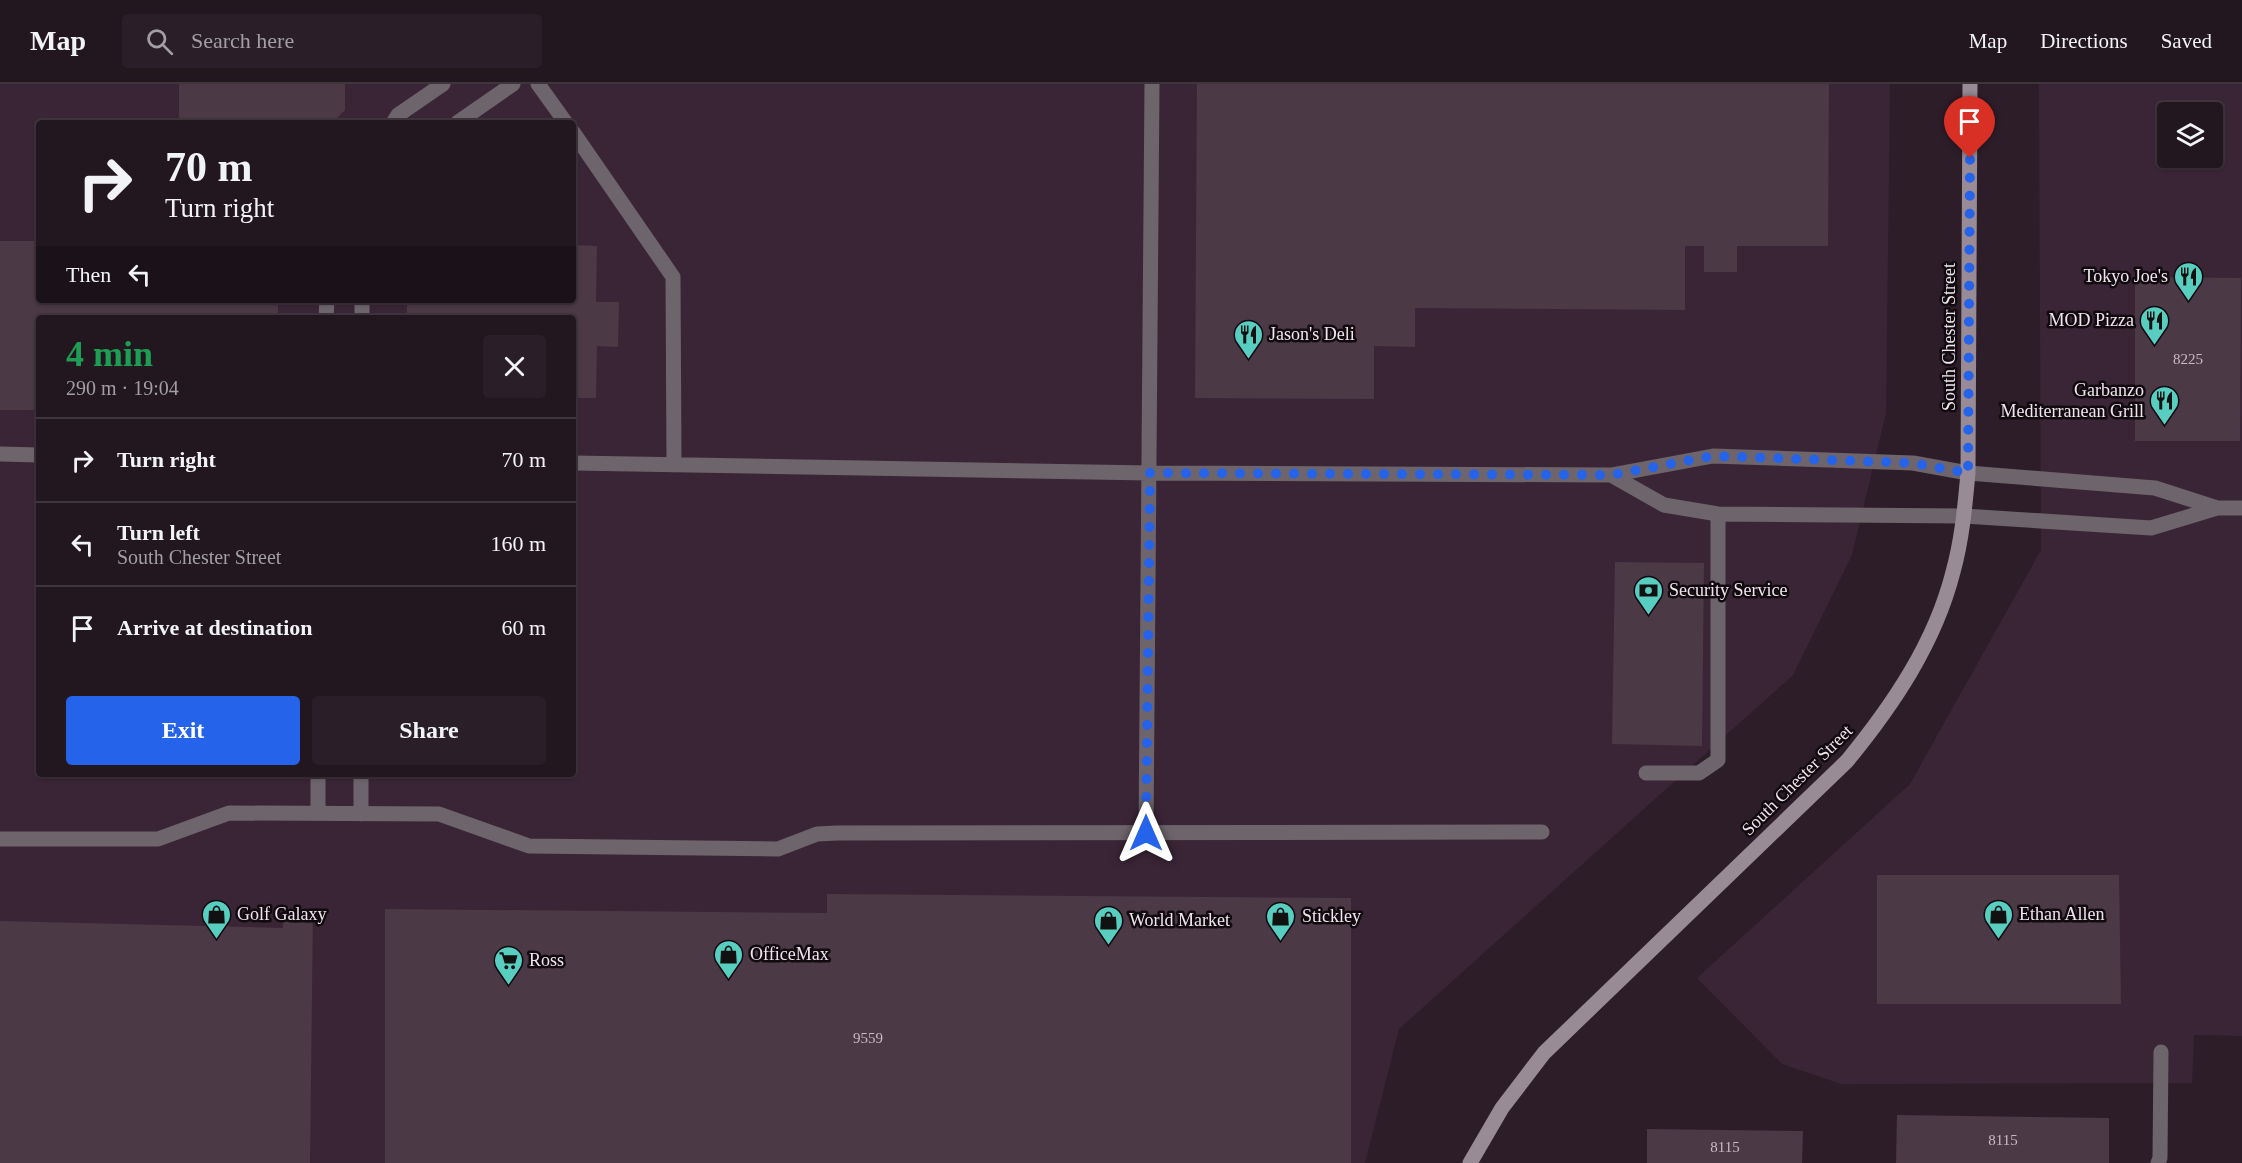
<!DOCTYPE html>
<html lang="en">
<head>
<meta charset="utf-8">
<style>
	body { margin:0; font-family:Georgia,serif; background:#2a1f28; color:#f1f3f6; height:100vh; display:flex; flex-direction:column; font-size:22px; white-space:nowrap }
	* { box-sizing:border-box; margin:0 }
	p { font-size:20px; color:#a29fa4 }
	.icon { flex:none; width:33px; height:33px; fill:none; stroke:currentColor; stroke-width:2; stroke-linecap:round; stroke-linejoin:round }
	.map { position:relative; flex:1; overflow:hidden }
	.side { position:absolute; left:36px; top:231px; width:540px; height:462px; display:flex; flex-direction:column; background:#22161f; border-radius:6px; box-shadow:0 2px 4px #0004,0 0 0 2px #3f353d }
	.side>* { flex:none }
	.banner { position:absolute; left:36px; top:36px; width:540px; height:183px; border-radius:6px; box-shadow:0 2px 4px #0004,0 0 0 2px #3f353d; background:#22161f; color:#f1f3f6; overflow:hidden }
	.buttons { position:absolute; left:2157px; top:18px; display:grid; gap:12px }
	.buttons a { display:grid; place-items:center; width:66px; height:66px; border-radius:6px; background:#22161f; box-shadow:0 2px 4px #0004,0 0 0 2px #3f353d; font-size:30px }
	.pin { position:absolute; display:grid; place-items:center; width:51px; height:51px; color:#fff; margin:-62px -26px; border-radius:50% 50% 50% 0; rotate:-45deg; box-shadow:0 0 6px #0007 }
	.pin .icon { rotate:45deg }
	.me { position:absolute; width:66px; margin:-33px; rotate:0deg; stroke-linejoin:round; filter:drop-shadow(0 0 4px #0008) }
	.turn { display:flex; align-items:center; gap:21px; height:126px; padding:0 30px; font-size:27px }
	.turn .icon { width:78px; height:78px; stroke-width:2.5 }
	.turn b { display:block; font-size:42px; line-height:51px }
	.then { display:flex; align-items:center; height:57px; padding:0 30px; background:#0003; gap:12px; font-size:22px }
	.round { display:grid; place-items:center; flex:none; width:63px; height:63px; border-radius:6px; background:#2a1f28 }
	.summary { display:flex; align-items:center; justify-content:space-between; height:102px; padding:0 30px }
	h1 { font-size:36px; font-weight:700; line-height:45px; color:#1e9e55 }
	.primary-button { display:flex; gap:12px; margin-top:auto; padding:12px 30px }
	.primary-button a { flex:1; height:69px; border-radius:6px; background:#2563eb; color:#fff; font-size:24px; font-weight:700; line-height:69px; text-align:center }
	.primary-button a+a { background:#2a1f28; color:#f1f3f6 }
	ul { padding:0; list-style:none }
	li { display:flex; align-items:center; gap:18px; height:84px; padding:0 30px; border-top:2px solid #3f353d }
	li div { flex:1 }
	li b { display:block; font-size:22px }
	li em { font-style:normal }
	header { display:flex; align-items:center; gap:36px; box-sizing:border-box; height:84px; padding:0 30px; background:#22161f; border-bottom:2px solid #3f353d }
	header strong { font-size:28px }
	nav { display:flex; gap:33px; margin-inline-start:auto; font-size:21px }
	.search { width:420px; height:54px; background:#2a1f28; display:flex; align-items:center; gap:15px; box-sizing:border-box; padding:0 21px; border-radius:6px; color:#a29fa4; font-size:22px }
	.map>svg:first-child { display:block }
	.built { fill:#3a2536; fill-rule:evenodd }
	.building { fill:#4b3946 }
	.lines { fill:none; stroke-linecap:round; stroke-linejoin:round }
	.lane { stroke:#6e656c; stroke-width:15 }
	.secondary { stroke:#998b95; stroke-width:15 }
	.route { stroke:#2563eb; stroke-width:10; stroke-dasharray:0 18 }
	.labels { text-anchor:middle; stroke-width:5; stroke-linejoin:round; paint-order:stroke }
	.number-label { font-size:15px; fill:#c7bac3 }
	.poi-label { font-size:18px; fill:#f0e5ed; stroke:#110a0f; text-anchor:start }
	.street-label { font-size:18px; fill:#f0e5ed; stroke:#110a0f }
</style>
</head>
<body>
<header>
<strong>Map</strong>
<div class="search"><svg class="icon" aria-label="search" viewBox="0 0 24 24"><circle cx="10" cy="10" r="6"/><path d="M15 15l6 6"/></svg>Search here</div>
<nav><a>Map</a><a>Directions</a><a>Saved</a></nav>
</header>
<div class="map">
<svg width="2242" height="1079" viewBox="0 0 2242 1079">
	<rect width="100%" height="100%" fill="#2d1d29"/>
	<!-- built -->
	<path class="built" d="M0 0H1890L1886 329 1852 471 1793 591 1399 945 1365 1079H0ZM39 39H573V216H39ZM39 234H573V690H39Z
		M2039 0H2242V952L2194 951 2192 999 1841 1000 1782 980 1697 894 1910 700 2041 466ZM2168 28H2212V74H2168Z"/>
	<!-- building -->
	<path class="building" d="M179 0H345V26L332 39 179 38Z
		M1197 0H1829L1828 162H1737V188H1704V162H1685V226L1415 224V263L1374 262V315L1195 314Z
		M0 157H39V216H278V234H39V326H0Z
		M573 161 597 162 596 218H619L618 263 597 262 596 314H573V234H407V216H573Z
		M2135 193 2241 194 2240 357H2135Z
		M1615 478 1704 479 1702 662 1612 660Z
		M1877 791H2119L2121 920H1877Z
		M827 810 1351 814V1079H385V825L827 829Z
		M283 825H313L310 1079H0V837L283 844Z
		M1897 1031 2109 1034V1079H1896Z
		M1647 1045 1803 1047 1802 1079H1647Z"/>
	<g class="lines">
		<!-- lane -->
		<path class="lane" d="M538 0 566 39
			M393 39 398 31 443 0
			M457 39 513 0
			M573 48 673 193 674 381
			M326 234 327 216
			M362 234V216
			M0 370 39 371
			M573 379 1150 389 1611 391 1713 372 1913 379 1968 389 2155 404 2217 424H2242
			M1611 391 1664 421 1718 430 1964 432 2151 444 2217 424
			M1646 689H1699L1718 676V430
			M318 729V690
			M361 730V690
			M1146 749 1152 0
			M0 755H158L229 729 439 730 529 762 778 765 817 750 837 749 1542 748
			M2158 1079 2160 1074 2161 968"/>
		<!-- secondary -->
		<path class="secondary" d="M1470 1079 1502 1024 1544 969 1847 677C1893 621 1935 559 1953 488 1962 456 1965 422 1968 389L1970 0"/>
	</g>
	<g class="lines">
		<!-- route -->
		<path class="route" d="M1146 749 1150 389 1611 391 1713 372 1912 379 1968 389 1970 74"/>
	</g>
	<!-- icons -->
	<defs>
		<symbol id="restaurant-pin" viewBox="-11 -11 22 30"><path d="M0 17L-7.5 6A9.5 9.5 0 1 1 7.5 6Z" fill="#58cec0" stroke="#110a0f"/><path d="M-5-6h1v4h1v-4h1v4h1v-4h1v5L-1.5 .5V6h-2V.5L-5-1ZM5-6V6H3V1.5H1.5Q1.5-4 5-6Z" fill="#111"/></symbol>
		<symbol id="bank-pin" viewBox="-11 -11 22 30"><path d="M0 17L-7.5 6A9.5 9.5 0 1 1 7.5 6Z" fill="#58cec0" stroke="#110a0f"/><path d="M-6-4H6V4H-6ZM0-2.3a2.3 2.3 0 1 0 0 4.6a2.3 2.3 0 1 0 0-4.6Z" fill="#111"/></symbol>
		<symbol id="shop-pin" viewBox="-11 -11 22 30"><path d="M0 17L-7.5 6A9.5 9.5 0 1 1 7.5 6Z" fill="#58cec0" stroke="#110a0f"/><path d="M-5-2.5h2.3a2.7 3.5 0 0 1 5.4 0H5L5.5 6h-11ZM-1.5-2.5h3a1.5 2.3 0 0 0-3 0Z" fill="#111"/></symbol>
		<symbol id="supermarket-pin" viewBox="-11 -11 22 30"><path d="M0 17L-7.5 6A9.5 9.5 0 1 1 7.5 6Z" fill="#58cec0" stroke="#110a0f"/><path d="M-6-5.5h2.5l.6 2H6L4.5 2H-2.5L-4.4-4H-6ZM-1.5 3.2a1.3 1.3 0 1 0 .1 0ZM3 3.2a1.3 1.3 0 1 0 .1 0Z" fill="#111"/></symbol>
	</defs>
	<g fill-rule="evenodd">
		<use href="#restaurant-pin" x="2172" y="176" width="33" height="45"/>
		<use href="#restaurant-pin" x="2138" y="220" width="33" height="45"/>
		<use href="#restaurant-pin" x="1232" y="234" width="33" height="45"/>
		<use href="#restaurant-pin" x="2148" y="300" width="33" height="45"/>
		<use href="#bank-pin" x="1632" y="490" width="33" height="45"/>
		<use href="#shop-pin" x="200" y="814" width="33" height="45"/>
		<use href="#shop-pin" x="1982" y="814" width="33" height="45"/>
		<use href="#shop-pin" x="1264" y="816" width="33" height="45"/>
		<use href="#shop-pin" x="1092" y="820" width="33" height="45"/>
		<use href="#shop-pin" x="712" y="854" width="33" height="45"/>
		<use href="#supermarket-pin" x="492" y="860" width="33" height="45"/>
	</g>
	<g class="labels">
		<!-- number labels -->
		<g class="number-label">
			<text x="2188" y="280">8225</text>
			<text x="868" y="959">9559</text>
			<text x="2003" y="1061">8115</text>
			<text x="1725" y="1068">8115</text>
		</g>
		<!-- poi labels -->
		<g class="poi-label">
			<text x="2168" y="198" text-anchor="end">Tokyo Joe's</text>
			<text x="2134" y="242" text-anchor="end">MOD Pizza</text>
			<text x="1269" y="256">Jason's Deli</text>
			<text x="2144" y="312" text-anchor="end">Garbanzo<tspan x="2144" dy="21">Mediterranean Grill</tspan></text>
			<text x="1669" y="512">Security Service</text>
			<text x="237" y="836">Golf Galaxy</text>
			<text x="2019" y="836">Ethan Allen</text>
			<text x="1302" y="838">Stickley</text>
			<text x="1129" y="842">World Market</text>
			<text x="750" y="876">OfficeMax</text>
			<text x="529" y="882">Ross</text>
		</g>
		<!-- street labels -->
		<g class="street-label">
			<text transform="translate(1949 253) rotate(-90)" y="6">South Chester Street</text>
			<text transform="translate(1797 696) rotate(-45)" y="6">South Chester Street</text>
		</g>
	</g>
</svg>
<div class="buttons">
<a><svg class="icon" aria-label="layers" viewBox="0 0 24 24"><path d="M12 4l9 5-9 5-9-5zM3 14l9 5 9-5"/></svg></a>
</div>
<div class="pin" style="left:1970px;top:74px;background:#d93025"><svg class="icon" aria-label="arrive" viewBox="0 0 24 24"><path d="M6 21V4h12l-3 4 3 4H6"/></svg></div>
<svg class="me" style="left:1146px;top:749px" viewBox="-20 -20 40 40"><path d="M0-17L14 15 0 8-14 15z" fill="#2563eb" stroke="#fff" stroke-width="4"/></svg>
<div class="banner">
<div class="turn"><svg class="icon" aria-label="right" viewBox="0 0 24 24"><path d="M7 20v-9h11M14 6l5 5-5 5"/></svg><div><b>70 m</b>Turn right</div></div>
<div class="then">Then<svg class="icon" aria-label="left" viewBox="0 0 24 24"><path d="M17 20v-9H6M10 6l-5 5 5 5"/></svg></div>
</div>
<section class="side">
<div class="summary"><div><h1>4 min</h1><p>290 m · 19:04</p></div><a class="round"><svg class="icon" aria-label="close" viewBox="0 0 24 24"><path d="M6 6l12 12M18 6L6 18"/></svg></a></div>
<ul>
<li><svg class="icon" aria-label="right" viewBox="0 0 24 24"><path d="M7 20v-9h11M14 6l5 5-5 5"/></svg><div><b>Turn right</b></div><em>70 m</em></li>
<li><svg class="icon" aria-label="left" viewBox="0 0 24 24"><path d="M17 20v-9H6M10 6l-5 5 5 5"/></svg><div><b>Turn left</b><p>South Chester Street</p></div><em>160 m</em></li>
<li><svg class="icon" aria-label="arrive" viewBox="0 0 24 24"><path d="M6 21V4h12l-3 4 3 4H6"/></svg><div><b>Arrive at destination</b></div><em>60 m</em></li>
</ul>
<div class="primary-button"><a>Exit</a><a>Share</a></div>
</section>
</div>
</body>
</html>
